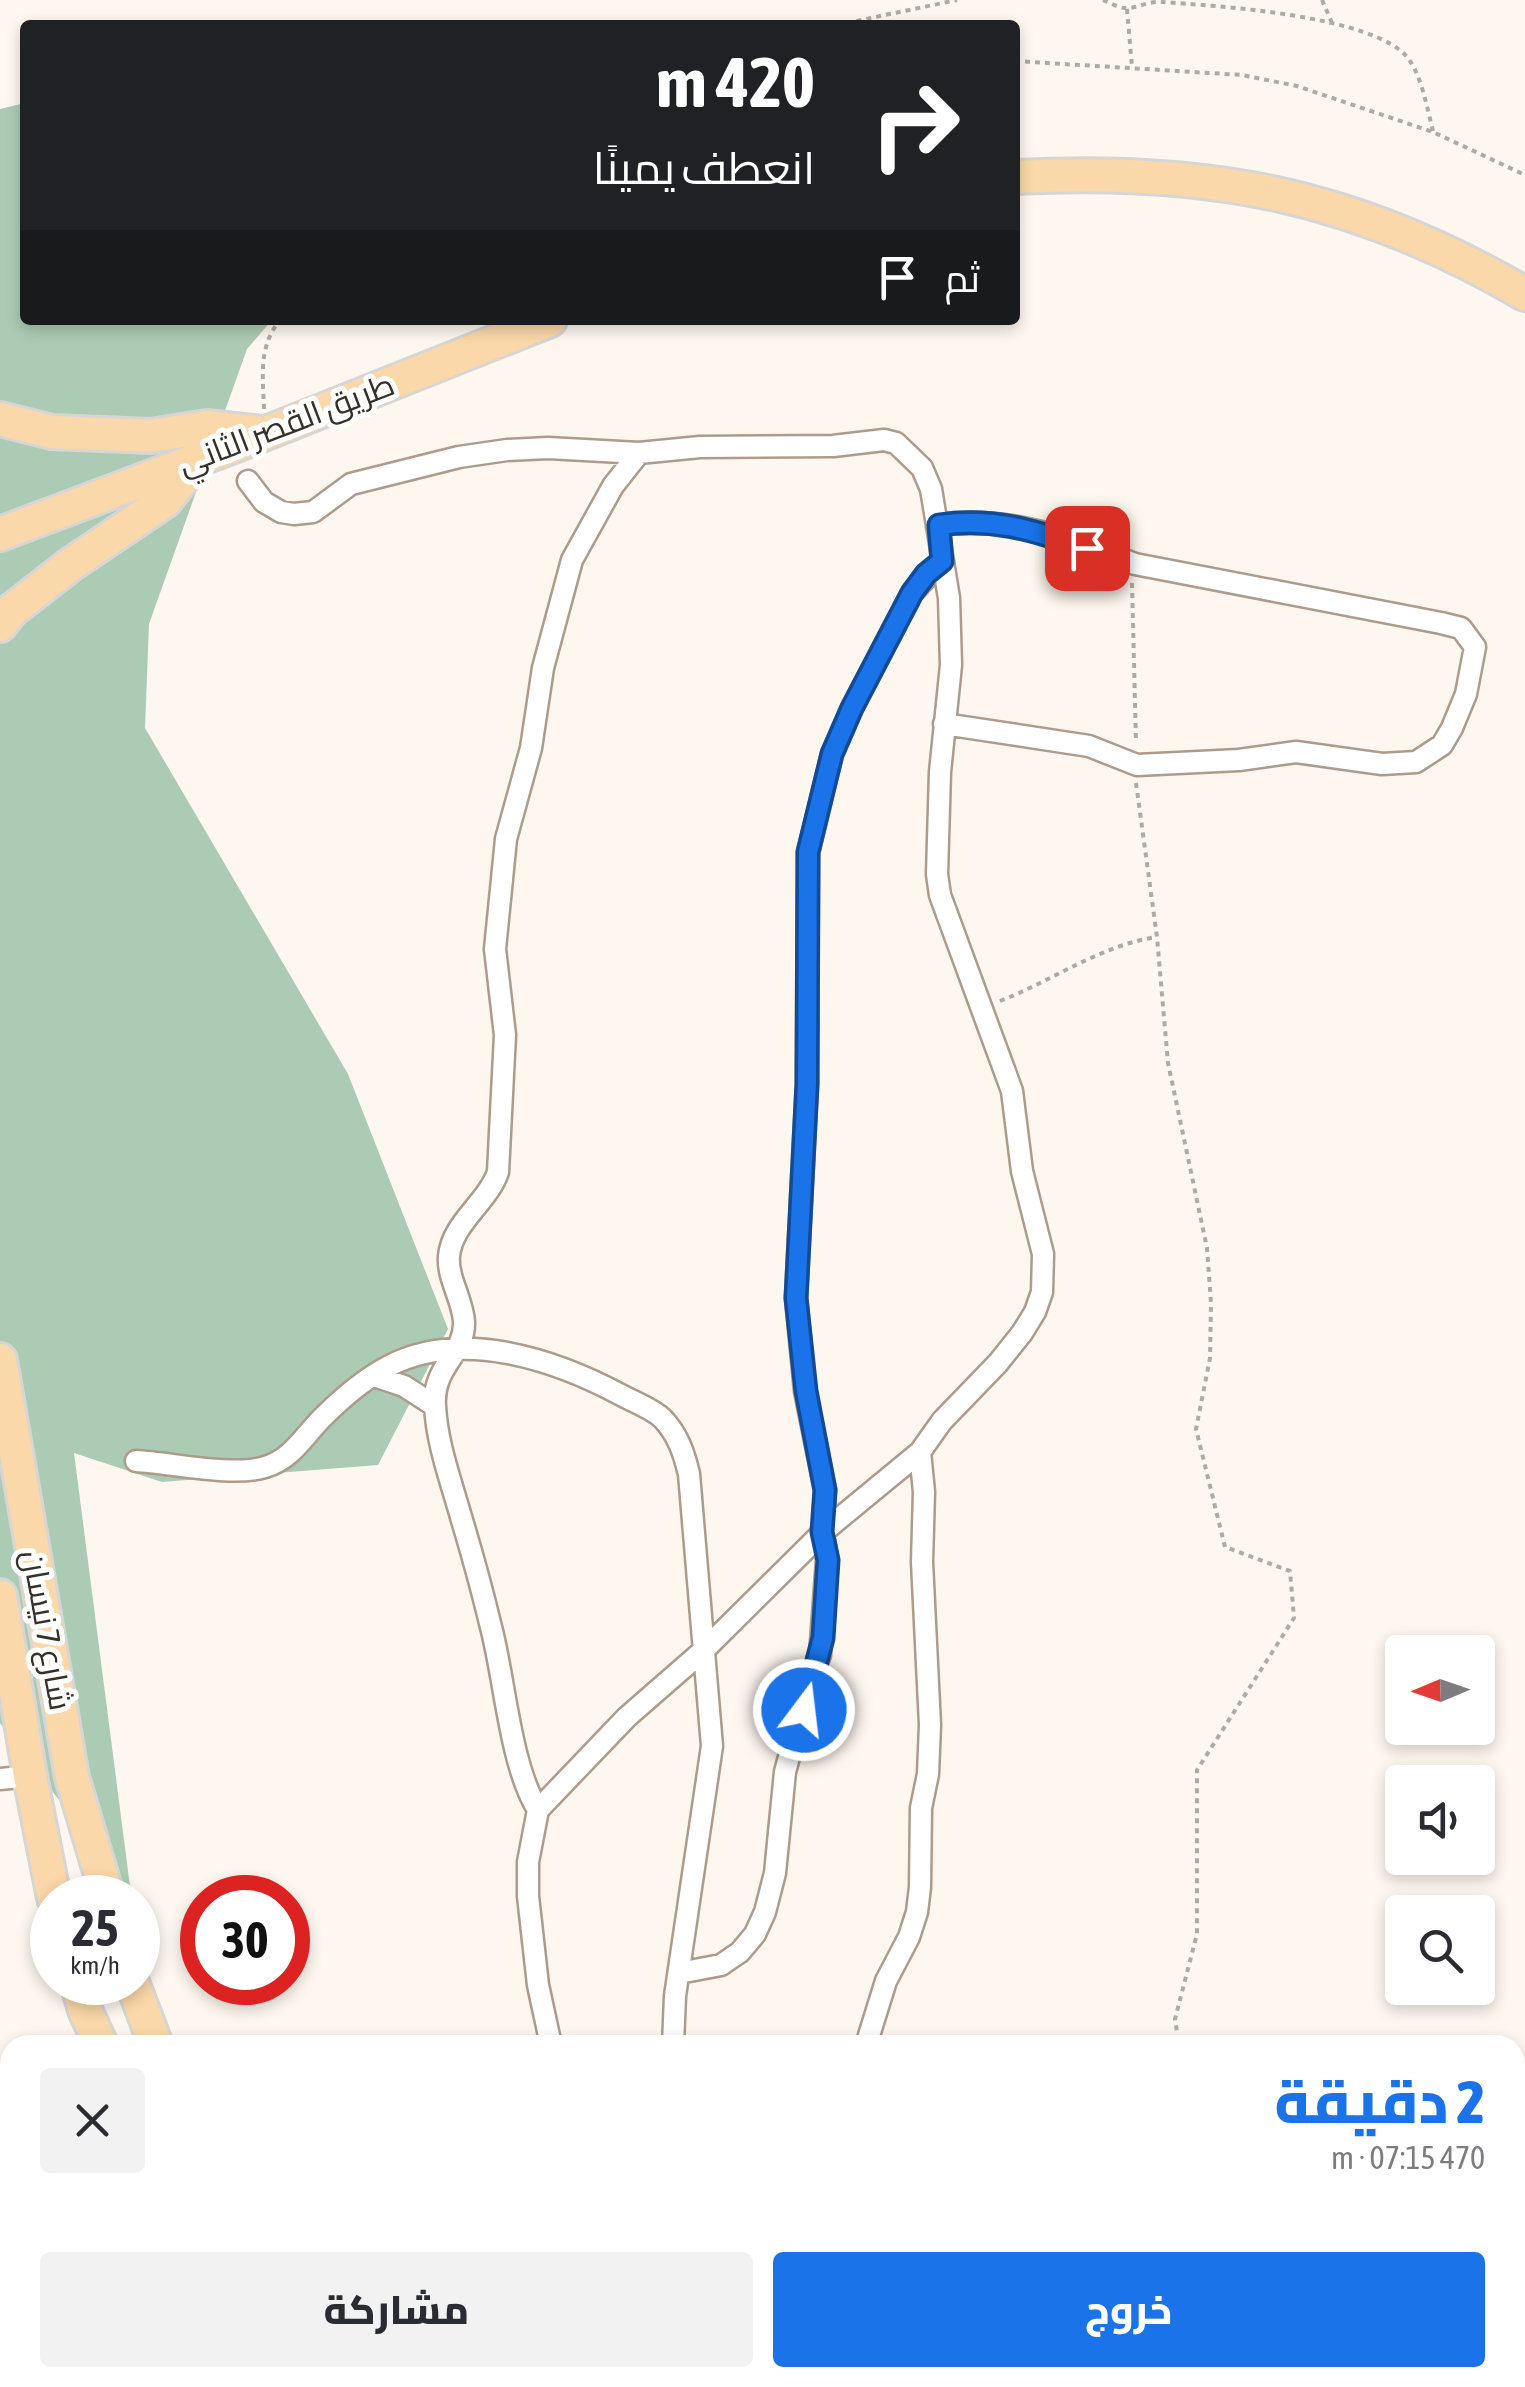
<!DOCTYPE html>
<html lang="ar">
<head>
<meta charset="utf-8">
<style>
	body { margin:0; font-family:"Asap Condensed",Cairo,sans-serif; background:#f2f2f3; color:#2b2b33; direction:rtl; height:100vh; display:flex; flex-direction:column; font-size:38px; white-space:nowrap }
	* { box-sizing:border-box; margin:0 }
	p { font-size:32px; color:#7c7c81 }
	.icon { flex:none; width:55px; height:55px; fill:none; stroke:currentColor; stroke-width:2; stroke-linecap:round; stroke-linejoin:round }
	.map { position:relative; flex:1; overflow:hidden; direction:ltr }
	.sheet { position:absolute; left:0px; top:2035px; width:1525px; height:352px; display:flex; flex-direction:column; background:#fff; border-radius:30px 30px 0 0; box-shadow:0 5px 15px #0003; direction:rtl }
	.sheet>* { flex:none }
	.top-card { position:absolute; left:20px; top:20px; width:1000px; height:305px; border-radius:10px; box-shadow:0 5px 15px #0003; direction:rtl; background:#202124; color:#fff; overflow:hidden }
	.needle { width:65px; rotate:268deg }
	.fabs { position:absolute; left:1385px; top:1635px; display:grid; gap:20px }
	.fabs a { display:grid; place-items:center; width:110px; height:110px; border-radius:10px; background:#fff; box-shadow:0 5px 15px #0003; font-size:50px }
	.speed { position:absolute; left:30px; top:1875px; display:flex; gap:20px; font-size:50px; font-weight:700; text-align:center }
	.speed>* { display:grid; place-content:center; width:130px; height:130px; border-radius:50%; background:#fff; box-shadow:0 5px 15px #0003; line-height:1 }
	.speed small { font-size:25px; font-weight:400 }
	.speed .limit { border:15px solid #d22; background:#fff; color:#111 }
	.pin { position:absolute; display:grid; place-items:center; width:85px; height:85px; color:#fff; margin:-42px; border-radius:20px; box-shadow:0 5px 15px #0006 }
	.me { position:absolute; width:110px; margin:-55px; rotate:15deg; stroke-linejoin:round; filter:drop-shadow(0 0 8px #0008) }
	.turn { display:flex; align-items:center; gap:35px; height:210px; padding:0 40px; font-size:45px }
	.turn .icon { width:130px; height:130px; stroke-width:2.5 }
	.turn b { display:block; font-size:70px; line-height:85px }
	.then { display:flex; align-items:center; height:95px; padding:0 40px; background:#0003; gap:20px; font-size:38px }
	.round { display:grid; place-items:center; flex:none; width:105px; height:105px; border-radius:10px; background:#f2f2f3 }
	.overview { display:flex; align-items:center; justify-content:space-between; height:170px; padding:0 40px }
	h1 { font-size:60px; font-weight:800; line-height:75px; color:#1a73e8 }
	.primary-button { display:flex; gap:20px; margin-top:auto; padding:20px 40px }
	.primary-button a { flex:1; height:115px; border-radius:10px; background:#1a73e8; color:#fff; font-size:40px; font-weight:800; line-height:115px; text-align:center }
	.primary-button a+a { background:#f2f2f3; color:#2b2b33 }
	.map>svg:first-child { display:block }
	.forest { fill:#accbb4 }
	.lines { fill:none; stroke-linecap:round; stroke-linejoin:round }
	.service-casing { stroke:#ad9b8b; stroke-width:15 }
	.minor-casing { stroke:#ad9b8b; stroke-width:25 }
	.primary-casing { stroke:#d7d6d4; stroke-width:38 }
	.path { stroke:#b1aaa2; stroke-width:4; stroke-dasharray:5 5; stroke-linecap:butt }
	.service { stroke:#fff; stroke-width:10 }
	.minor { stroke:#fff; stroke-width:20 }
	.primary { stroke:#fbd8a9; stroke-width:32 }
	.route-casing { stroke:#114b97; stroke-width:25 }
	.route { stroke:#1a73e8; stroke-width:18 }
	.labels { text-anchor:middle; stroke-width:10; stroke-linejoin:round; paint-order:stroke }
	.street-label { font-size:32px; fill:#373029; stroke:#fff }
</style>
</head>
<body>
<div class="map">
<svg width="1525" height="2387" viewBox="0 0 1525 2387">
	<rect width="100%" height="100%" fill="#fef7ef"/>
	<!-- forest -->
	<path class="forest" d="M25 103V320H272L247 349 149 624 145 728 348 1074 448 1329 378 1465 162 1482 74 1453 131 1894 0 1723V109Z"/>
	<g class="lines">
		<defs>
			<path id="service" d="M117 2387 126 2378
				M1203 2387 1204 2378"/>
			<path id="minor" d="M248 481 264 502 281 512 294 514 313 512 351 484 459 457 507 450 548 448 639 453 700 447 833 446 884 440 896 443 922 468 931 489 949 598 951 665 940 772 937 874 940 895 1012 1091 1022 1171 1043 1254 1042 1292 1035 1312 1022 1333 998 1363 942 1421 920 1452 823 1532 705 1649 627 1717 538 1810 528 1862V1896L538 1985 551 2045
				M939 525C1006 515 1073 539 1135 564L1441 623 1461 628 1475 647 1466 694 1452 728 1442 745 1416 762 1382 764 1296 752 1239 760 1137 765 1089 746 944 724
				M374 1376 404 1386 435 1406
				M136 1461C172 1463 233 1477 265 1467 292 1459 304 1436 322 1418 342 1398 364 1379 389 1366 463 1328 556 1360 623 1396 636 1403 653 1409 663 1419 678 1435 684 1453 689 1474L712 1746 675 1996 673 2045
				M0 1779 30 1776
				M538 1810C510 1765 505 1680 491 1627 482 1590 472 1553 461 1517 451 1481 437 1444 435 1406 432 1366 465 1355 464 1322 463 1300 447 1278 449 1256 452 1223 488 1202 498 1172L505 1035 495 949 506 839 531 748 543 668 572 560 613 486 639 453
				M679 1973 721 1965 740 1952 755 1934 765 1912 775 1873 785 1772 810 1679 820 1655 827 1560 823 1532 825 1490 805 1391 796 1298 807 1084 808 853 832 754 852 708 912 593 942 561
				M867 2042 886 1981 909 1937 917 1912 920 1887 921 1808 928 1774 930 1725 922 1562 924 1492 920 1452
				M706 2378 712 2387"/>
			<path id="primary" d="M1015 177C1210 167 1355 195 1525 294
				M0 419 52 432 151 436 207 427 261 433
				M0 534 231 447 550 320
				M0 625 11 611 70 565 165 501 198 459
				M0 1360 72 1777 108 1898
				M0 1596 30 1776 54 1898
				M77 1982 85 2010 101 2045
				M132 1982 156 2045
				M305 2378 311 2387
				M368 2378 375 2387"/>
		</defs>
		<!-- service casing -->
		<use href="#service" class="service-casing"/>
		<!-- minor casing -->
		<use href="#minor" class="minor-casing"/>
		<!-- primary casing -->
		<use href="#primary" class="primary-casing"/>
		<!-- path -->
		<path class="path" d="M1103 0C1109 2 1118 8 1125 8 1135 9 1148 1 1162 2 1217 6 1373 15 1408 58 1422 77 1427 108 1433 131
			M1322 0 1332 23
			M1127 9 1132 67
			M837 25 957 0
			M1015 61 1242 75 1297 86 1433 132 1525 175
			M264 409C263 376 258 347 280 320
			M1132 583 1136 743
			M1136 783 1157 937 1168 1063 1207 1248 1211 1303 1210 1358 1196 1429 1225 1547 1290 1571 1294 1618 1197 1770V1934L1175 2019 1179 2045
			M1000 1001C1052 981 1101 945 1157 937
			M877 2378 886 2387
			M809 2387 813 2378"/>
		<!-- service -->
		<use href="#service" class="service"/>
		<!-- minor -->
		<use href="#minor" class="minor"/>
		<!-- primary -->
		<use href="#primary" class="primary"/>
	</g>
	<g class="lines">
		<defs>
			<path id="route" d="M804 1710 823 1638 828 1560 822 1532 825 1490 806 1391 796 1298 807 1084 808 852 832 754 852 708 912 593 926 574 942 561 939 525C995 517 1034 531 1087 548"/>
		</defs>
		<!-- route casing -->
		<use href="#route" class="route-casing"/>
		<!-- route -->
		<use href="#route" class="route"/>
	</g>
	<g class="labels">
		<!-- street labels -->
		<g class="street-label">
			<text transform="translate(286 424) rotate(-21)" y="11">طريق القصر الثاني</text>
			<text transform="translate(47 1630) rotate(80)" y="11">شارع 7 نيسان</text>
		</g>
	</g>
</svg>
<div class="fabs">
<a><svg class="needle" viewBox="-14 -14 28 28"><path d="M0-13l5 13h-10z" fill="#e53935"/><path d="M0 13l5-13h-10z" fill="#7c7c81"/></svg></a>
<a><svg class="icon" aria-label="sound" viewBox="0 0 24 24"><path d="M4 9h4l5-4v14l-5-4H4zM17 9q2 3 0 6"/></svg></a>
<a><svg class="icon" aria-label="search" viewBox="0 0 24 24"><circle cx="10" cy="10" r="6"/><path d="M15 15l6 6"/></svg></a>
</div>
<div class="speed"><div>25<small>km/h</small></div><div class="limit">30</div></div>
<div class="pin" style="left:1087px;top:548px;background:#d93025"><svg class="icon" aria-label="arrive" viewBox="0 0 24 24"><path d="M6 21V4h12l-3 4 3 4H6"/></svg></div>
<svg class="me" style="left:804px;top:1710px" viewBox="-20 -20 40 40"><circle r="17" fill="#1a73e8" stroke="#fff" stroke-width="3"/><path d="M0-11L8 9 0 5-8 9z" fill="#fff"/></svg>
<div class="top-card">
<div class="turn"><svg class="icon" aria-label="right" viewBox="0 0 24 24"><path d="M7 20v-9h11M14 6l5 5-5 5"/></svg><div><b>420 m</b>انعطف يمينًا</div></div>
<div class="then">ثم<svg class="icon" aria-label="arrive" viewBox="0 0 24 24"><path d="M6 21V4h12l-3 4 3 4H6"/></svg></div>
</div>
<section class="sheet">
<div class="overview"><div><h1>2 دقيقة</h1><p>470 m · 07:15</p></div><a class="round"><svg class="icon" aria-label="close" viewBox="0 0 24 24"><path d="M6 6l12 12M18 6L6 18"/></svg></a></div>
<div class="primary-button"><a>خروج</a><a>مشاركة</a></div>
</section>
</div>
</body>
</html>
